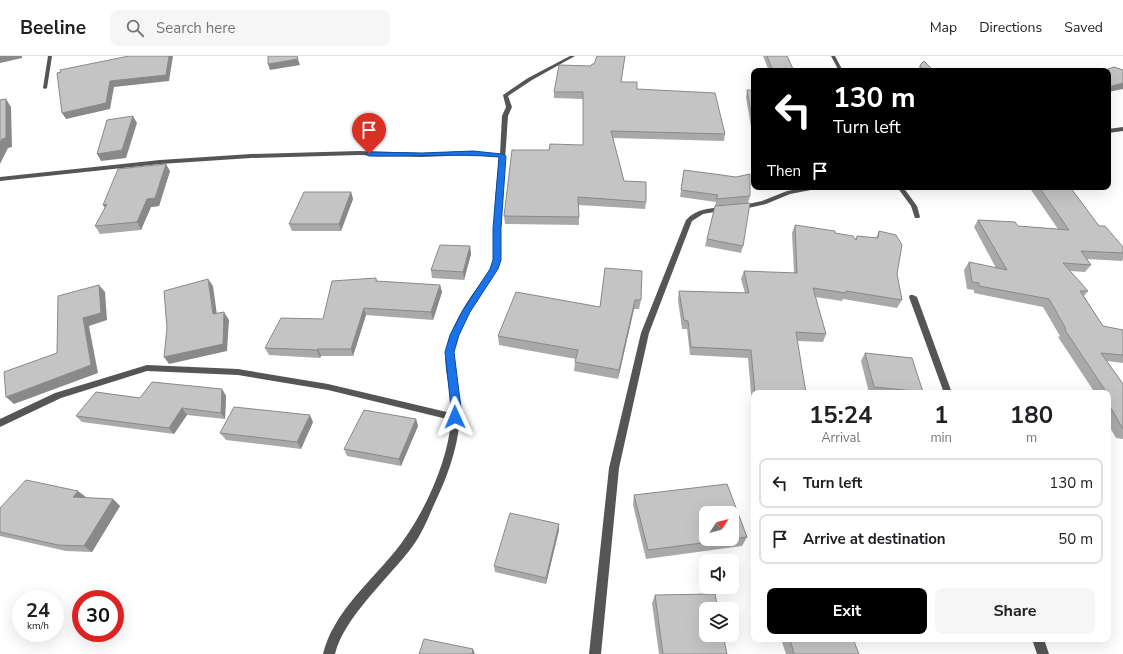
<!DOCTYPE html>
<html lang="en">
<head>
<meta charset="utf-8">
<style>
	body { margin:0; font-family:"Nunito Sans",sans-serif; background:#f6f6f6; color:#202124; height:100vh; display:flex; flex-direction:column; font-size:15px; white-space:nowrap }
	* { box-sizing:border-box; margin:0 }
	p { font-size:13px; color:#757577 }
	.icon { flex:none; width:22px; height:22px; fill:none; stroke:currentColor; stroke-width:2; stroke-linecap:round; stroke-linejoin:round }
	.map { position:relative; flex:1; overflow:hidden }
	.panel { position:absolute; left:751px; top:334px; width:360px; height:252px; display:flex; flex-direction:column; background:#fff; border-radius:8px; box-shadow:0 4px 16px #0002 }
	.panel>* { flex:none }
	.guide { position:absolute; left:751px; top:12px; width:360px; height:122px; border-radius:8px; box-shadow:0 4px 16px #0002; background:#000; color:#fff; overflow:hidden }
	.needle { width:26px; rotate:54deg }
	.controls { position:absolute; left:699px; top:450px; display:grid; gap:8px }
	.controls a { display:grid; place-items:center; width:40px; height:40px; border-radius:8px; background:#fff; box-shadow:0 4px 16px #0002; font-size:20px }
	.speed { position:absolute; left:12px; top:534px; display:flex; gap:8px; font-size:20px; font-weight:700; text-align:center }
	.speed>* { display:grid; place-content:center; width:52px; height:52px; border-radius:50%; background:#fff; box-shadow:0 4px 16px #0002; line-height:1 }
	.speed small { font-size:10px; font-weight:400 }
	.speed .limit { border:6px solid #d22; background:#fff; color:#111 }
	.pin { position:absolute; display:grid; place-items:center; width:34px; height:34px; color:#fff; margin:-41px -17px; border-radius:50% 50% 50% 0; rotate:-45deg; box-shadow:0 0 4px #0007 }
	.pin .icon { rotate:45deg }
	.me { position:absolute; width:44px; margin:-22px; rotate:359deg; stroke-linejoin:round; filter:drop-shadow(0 0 3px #0008) }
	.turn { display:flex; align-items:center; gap:14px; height:84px; padding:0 16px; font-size:18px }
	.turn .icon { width:52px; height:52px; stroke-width:2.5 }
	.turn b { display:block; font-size:28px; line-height:34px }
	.then { display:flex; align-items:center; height:38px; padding:0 16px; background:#0003; gap:8px; font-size:15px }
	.eta { display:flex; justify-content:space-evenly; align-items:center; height:68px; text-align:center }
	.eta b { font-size:24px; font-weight:700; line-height:28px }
	.button { display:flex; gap:8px; margin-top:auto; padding:8px 16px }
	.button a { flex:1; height:46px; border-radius:8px; background:#000; color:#fff; font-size:16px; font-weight:700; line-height:46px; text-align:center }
	.button a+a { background:#f6f6f6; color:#202124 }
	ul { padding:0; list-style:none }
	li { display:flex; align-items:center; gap:12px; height:50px; margin:0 8px 6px; padding:0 8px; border:2px solid #e0e0e0; border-radius:8px }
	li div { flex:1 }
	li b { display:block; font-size:15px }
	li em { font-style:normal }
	header { display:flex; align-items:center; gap:24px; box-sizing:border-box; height:56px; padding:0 20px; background:#fff; border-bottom:1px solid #e0e0e0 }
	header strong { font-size:19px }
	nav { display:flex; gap:22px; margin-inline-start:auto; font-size:14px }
	.search { width:280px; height:36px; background:#f6f6f6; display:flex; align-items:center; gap:10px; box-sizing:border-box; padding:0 14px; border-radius:8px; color:#757577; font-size:15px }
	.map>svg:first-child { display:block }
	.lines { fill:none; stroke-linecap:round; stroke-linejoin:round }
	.street { fill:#555; fill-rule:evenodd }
	.wall { fill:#a9a9a9 }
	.shaded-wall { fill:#898989 }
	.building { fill:#c4c4c4; stroke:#898989; fill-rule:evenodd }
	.route { fill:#1a73e8; stroke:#114b97 }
</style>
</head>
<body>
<header>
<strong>Beeline</strong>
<div class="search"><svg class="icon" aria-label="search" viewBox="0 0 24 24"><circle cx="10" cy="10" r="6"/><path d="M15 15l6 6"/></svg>Search here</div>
<nav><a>Map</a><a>Directions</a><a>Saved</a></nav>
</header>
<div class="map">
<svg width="1123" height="598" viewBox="0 0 1123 598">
	<rect width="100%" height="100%" fill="#fff"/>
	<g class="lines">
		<!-- street -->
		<path class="street" d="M48 0H52L47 32 45 33 43 32Z
			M570 0H575L532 24 508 40 512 51 508 60C506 96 502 132 500 169 500 182 503 195 499 208 496 218 489 225 484 233 472 252 457 273 454 296 451 314 460 332 460 350 461 385 448 420 433 451 427 465 421 479 412 491 389 522 344 561 335 598H323C333 558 367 529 392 499 421 465 448 408 451 364L328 334 238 319 147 315 61 342 0 371V363L55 337 147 309 238 313 328 328 451 357C453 336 443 316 446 296 449 274 466 246 480 228 484 222 490 216 493 208 496 196 493 183 494 171 494 148 497 125 499 101L473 99 422 101 359 99 251 102 160 108 0 125V121L160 104 251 98 359 95 422 97 473 95 500 98 502 60 506 51 503 39 528 22Z
			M831 0H835L843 15H839Z
			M1123 71V75L1108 77V73Z
			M809 131 811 132V134L790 138 766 148 739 154 736 152 739 150 762 145 787 135Z
			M897 131H903L917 150 920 161 919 162H915L911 150Z
			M724 151 727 153 726 154 703 158 692 165 649 277 619 412 601 598H589L609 412 641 277 686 164C696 153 710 152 724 151Z
			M910 239H913L917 241 952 337H944L909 241Z
			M1032 583H1044L1049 598H1037Z"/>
	</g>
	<!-- wall -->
	<path class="wall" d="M763 0H787L794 15H769Z
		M920 9 934 15H917Z
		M621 26 725 78 724 85 613 82 624 125 646 146 645 153 579 149V169L505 168 504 160 549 94 583 89V43L554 42V36Z
		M747 34H754V90L746 41Z
		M684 114 736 121 750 140 748 147 743 190 741 197 705 190 716 146 680 141Z
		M170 115 159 150 151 151 141 174 100 178 95 170Z
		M1029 131H1070L1099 170 1123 191V203L1122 205 1087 203 1091 209 1085 216 1070 215 1088 235 1084 240 1103 270 1123 274V307L1107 305 1123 328V383L1116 382 1108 368V337H1095L1058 281 1060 280 1043 251 974 237V234L967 233 964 214 969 206 996 212 974 171 978 164 1018 170 1058 173Z
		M351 136 353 143 341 175H292L289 168Z
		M795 169 835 177 856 183 857 180 876 182 879 175 897 218 902 244 897 252 843 243 842 245 815 241 826 278 823 286 797 285 806 337H754V349H752L748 302 690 299 687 273H682L678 244 679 235 745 237 741 223 744 215 794 217 792 177Z
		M470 190 471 198 464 224 432 222 431 214Z
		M605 212 641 244 639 253H634L618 323 574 315 575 306 576 303 499 289 498 280 600 251Z
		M376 222 377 225 440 229 442 236 433 264 366 259 353 300H321L320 302 269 299 265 292 323 263Z
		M865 297 923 336V337H869L861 305Z
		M222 333 226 340 225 363 187 359 174 378 82 366 76 360 140 342Z
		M416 363 418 370 401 410 347 400 344 393Z
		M313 366 301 393 226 384 220 377Z
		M634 439 747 481 742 490 646 503 633 449Z
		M86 441 85 442 113 443 120 450 92 496 66 495 0 480V452Z
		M559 468V474L546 528 495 516 494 510Z
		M655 539 727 598H659L652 547Z
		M781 583H853L859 598H786Z"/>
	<!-- shaded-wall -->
	<path class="shaded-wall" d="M0 0H22V2L0 7Z
		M169 0H173L169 25 114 31 110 53 66 63 62 57 110 25Z
		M298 3 300 9 270 14 268 8Z
		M1123 27V33L1108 36V31Z
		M6 43 11 51 12 91 8 92 0 108V87Z
		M133 60 137 67 126 102 101 105 97 98Z
		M166 108 170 115 159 150 151 151 141 174 137 166 147 143Z
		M351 136 353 143 341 175 339 168Z
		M107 148 108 156 103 149Z
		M470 190 471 198 464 224 463 216Z
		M208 223 213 230 218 266 213 258Z
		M99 229 105 236 107 264 89 270 98 317 14 348 6 341 91 309 83 262Z
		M440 229 442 236 433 264 431 256Z
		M635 244 634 253 618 323 619 314Z
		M364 252 366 259 353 300 351 293Z
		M224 256 229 264 227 295 169 308 164 301Z
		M318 293 321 300 320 302 317 294Z
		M222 333 226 340 225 363 221 357Z
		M182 352 187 359 174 378 169 372Z
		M310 359 313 366 301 393 297 386Z
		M416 363 418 370 401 410 399 403Z
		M78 435 86 441 80 448 73 441Z
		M113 443 120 450 92 496 84 490Z
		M559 468V474L546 528V522Z
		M473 593 475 598H472Z"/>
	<!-- building -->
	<path class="building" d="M129 0H169L166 19 110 25 106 47 62 57 57 17 61 16 60 14Z
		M268 0H297L298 3 268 8Z
		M597 0H625L621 26H637V33L715 37 725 78 611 75 624 125 646 126V146L578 141 579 161 504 160 512 94H549L550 88 583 89V36H554L559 9 591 10 592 8H594Z
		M767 0H787L794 15H773Z
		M924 5 934 15H923L920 9Z
		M1114 11 1123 14V27L1108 31V15H1102Z
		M747 34H754V73Z
		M6 43V82L2 83 0 87V44Z
		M133 60 122 94 97 98 107 64Z
		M166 108 155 142 147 143 137 166 95 170 107 148 103 149 118 113Z
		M684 114 736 121 750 118V140L716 143 718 139 681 134Z
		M1039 131H1070L1099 170H1105L1123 191V197L1081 195 1091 209 1063 207 1088 235H1080L1103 270 1123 274V299L1101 297 1123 328V373L1108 347V342H1111L1108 338V337H1107L1065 274 1066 273 1049 243 979 230V227L972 226 969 206 1007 214 978 164 1015 166 1018 170 1069 174Z
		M304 136H351L339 168H289Z
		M750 147 743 190 707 183 715 150Z
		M795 169 835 175V177L853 180 856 184 857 180 878 182 879 175 896 179 902 189 897 218 902 244 846 235V237L813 232 826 278 796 276 806 337H755L751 294 691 291 688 265 684 264 679 235 749 237 744 215 797 217Z
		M440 189 470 190 463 216 431 214Z
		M605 212 642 215 641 244H635L619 314 575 306 578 294 498 280 516 236 600 251Z
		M376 222V225L440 229 431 256 364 252 351 293H318L317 294 265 292 281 262 323 263 332 225Z
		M208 223 213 258 224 256 223 288 164 301 167 272 164 235Z
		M99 229 101 257 83 262 91 309 6 341 4 316 57 297 58 240Z
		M865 297 912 302 923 336 874 331Z
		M152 326 222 333 221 357 182 352 169 372 76 360 96 336 140 342Z
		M234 351 310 359 297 386 220 377Z
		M364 354 416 363 399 403 344 393Z
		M26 424 78 435 73 441 113 443 84 490 58 489 0 476V452Z
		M727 428 747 481 648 494 634 439ZM706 457H732V483H706Z
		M510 457 559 468 546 522 494 510Z
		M715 538 718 553H706V579H723L727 598H663L655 539Z
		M424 583 473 593 472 598H419Z
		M790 583H853L859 598H794Z"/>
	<!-- route -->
	<path class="route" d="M473 95 502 98 506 100 501 172V204L498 213 470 256 459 279 454 296 461 352 460 361 455 365 450 361 451 352 445 296 450 279 463 254 490 213 493 204V172L499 101C456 97 412 101 369 100L365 98 369 96 422 97Z"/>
</svg>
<div class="controls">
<a><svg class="needle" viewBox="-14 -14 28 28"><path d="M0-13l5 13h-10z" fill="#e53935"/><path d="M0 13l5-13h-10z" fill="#757577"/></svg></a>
<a><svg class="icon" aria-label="sound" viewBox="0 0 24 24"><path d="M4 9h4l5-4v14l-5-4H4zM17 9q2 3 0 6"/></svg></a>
<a><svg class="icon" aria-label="layers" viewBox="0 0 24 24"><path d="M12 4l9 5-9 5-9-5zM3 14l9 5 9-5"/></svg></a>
</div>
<div class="speed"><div>24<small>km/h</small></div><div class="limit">30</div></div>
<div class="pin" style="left:369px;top:98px;background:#d93025"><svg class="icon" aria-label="arrive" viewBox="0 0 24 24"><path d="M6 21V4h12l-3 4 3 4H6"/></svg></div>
<svg class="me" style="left:455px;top:361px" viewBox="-20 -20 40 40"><path d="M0-17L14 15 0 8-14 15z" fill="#1a73e8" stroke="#fff" stroke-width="4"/></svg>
<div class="guide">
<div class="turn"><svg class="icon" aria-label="left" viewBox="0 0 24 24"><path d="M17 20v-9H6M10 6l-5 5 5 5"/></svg><div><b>130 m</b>Turn left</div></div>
<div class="then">Then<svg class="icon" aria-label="arrive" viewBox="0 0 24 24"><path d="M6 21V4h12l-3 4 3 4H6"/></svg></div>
</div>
<section class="panel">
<div class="eta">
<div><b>15:24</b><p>Arrival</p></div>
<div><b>1</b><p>min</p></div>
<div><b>180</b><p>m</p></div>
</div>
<ul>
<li><svg class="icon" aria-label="left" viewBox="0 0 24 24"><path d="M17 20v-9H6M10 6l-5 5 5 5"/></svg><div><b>Turn left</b></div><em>130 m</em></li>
<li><svg class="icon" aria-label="arrive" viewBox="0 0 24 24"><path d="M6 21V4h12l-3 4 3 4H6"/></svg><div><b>Arrive at destination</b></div><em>50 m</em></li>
</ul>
<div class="button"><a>Exit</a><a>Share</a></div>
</section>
</div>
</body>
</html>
